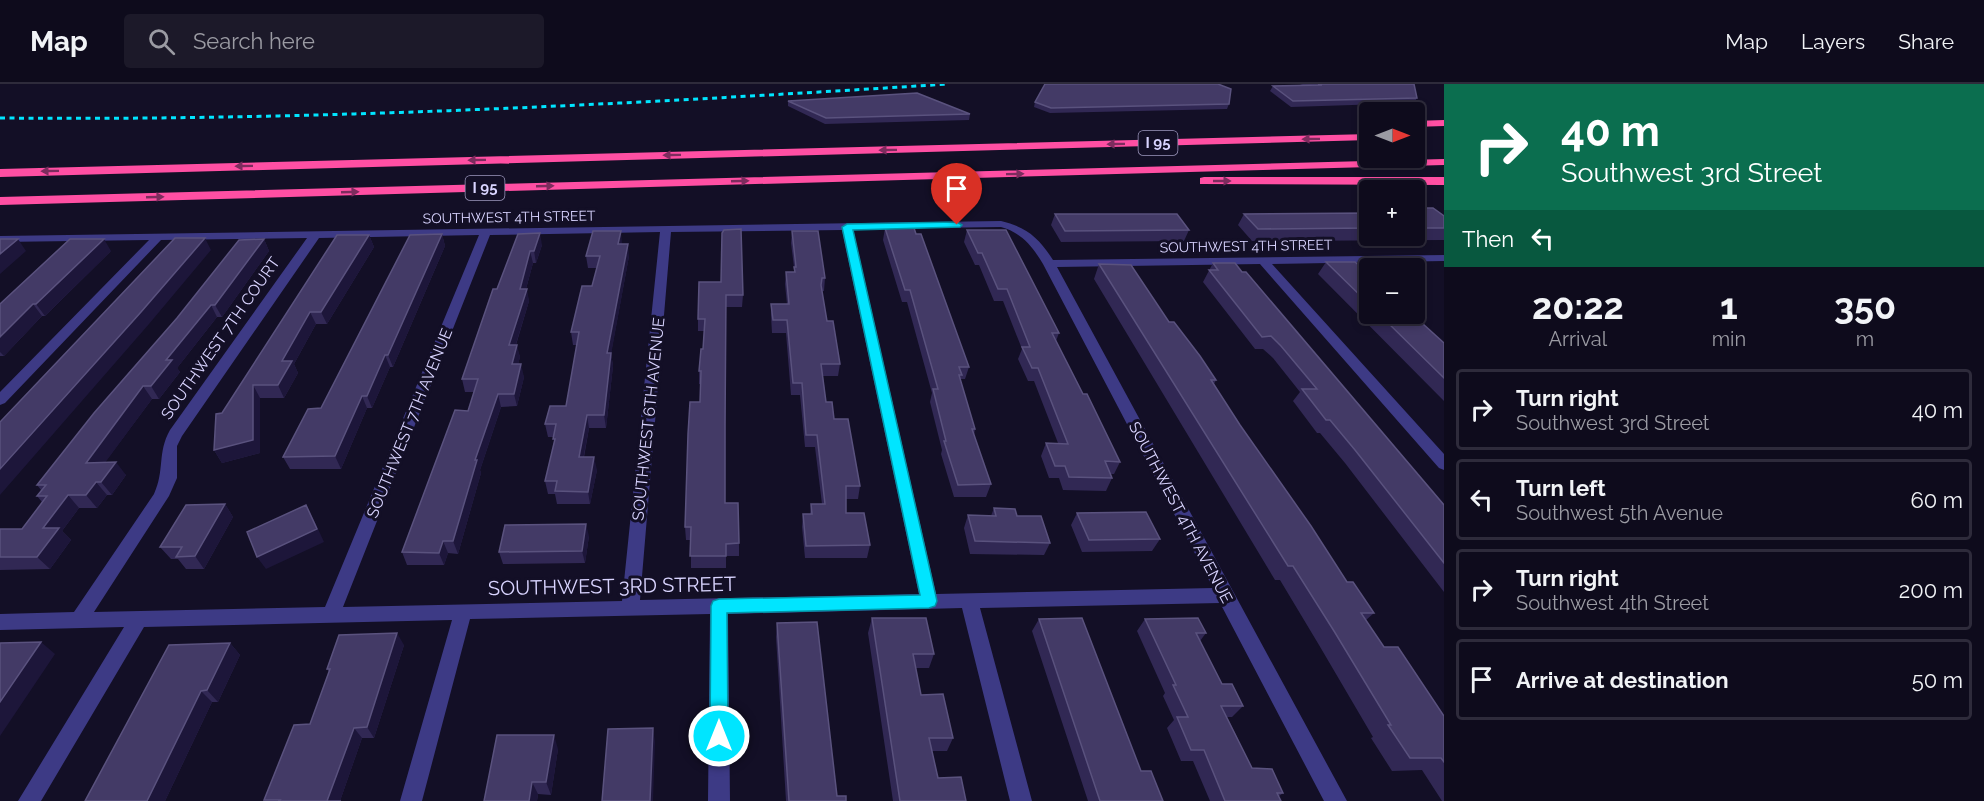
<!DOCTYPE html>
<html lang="en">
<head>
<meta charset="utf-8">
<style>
	body { margin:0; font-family:Raleway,sans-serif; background:#1c1929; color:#f1f3f6; height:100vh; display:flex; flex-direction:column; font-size:22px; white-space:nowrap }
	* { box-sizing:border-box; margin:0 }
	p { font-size:20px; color:#9b9ba3 }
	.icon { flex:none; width:33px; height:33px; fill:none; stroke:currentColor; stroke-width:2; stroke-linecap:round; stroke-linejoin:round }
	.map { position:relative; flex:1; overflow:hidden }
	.details { display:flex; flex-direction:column; background:#0e0b1c; width:540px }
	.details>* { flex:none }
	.hud { background:#0b6e4f; color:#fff; overflow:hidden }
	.needle { width:39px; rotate:90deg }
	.fabs { position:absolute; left:1359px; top:18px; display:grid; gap:12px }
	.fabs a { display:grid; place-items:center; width:66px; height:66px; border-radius:6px; background:#0e0b1c; box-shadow:0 3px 9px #0003,0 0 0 2px #2e2b3b; font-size:30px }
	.pin { position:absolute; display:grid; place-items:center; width:51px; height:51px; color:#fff; margin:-62px -26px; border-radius:50% 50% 50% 0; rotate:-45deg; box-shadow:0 0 6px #0007 }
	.pin .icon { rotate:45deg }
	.me { position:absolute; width:66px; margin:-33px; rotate:0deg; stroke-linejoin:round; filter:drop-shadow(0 0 4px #0008) }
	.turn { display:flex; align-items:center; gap:21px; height:126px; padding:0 18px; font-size:27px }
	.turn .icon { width:78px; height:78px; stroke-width:2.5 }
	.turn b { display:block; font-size:42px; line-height:51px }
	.then { display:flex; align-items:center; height:57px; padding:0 18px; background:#0003; gap:12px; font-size:22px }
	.eta { display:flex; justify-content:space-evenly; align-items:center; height:102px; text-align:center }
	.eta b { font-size:36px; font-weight:700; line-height:42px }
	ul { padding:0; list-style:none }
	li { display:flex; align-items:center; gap:18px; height:81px; margin:0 12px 9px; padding:0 6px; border:3px solid #2e2b3b; border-radius:6px }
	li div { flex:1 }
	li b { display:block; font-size:22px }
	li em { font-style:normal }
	header { display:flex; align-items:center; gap:36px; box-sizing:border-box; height:84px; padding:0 30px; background:#0e0b1c; border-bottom:2px solid #2e2b3b }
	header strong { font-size:28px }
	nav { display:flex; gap:33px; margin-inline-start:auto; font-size:21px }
	.search { width:420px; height:54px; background:#1c1929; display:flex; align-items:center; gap:15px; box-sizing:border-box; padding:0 21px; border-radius:6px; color:#9b9ba3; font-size:22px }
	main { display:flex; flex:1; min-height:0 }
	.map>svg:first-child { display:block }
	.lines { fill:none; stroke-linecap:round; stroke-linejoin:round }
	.minor { fill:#3d3a85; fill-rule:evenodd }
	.motorway { fill:#ff4fa3; fill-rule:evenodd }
	.rail { stroke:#00e5ff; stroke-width:3; stroke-dasharray:5 4.5; stroke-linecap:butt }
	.wall { fill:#312854 }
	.shaded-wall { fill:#1d163a }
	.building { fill:#433a66; stroke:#5a527e; stroke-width:1.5 }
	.oneway { fill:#7d2c5e }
	.route { fill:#00e5ff; stroke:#0095a6; stroke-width:1.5 }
	.labels { text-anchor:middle; stroke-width:6; stroke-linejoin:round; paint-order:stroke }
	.far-street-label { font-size:14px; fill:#d9d4ff; stroke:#130f26 }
	.shield { fill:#130f26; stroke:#9e99be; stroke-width:1.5 }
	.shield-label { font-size:15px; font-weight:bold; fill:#d9d4ff }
	.street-label { font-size:16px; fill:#d9d4ff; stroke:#130f26 }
	.near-street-label { font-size:20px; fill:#d9d4ff; stroke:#130f26 }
</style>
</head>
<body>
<header>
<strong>Map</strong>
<div class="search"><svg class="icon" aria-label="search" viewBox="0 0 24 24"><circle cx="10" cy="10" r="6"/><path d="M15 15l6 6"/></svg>Search here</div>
<nav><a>Map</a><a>Layers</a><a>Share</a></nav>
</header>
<main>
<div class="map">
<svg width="1444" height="717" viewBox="0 0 1444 717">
	<rect width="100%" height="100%" fill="#130f26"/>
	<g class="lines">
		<!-- minor -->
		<path class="minor" d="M1001 137C1027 143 1039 154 1053 176L1444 171V177L1272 180 1444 370V386L1439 384 1260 180 1057 183 1347 717H1324L1220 519 980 524 1032 717H1010L962 524 728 530 730 717H708L710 530 470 535 422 717H400L452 536 144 543 41 717H18L124 543 0 546V530L74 528 154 410C165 386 157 369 170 346L307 154 161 156 5 319 0 321V308L149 156 0 158V152ZM1001 143C1022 149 1032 162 1043 180L1213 504 936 510 853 145ZM842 146 919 510 640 516 671 148ZM660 148 622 517 343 523 490 151ZM479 151 325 523 94 528 169 412 177 394V362L182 352 319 154Z"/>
		<!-- motorway -->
		<path class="motorway" d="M1444 36V42L1414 43V37Z
			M1370 50V56L0 93V85Z
			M1444 75V81L0 121V113Z
			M1204 93H1444V101L1200 100V94Z"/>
		<!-- rail -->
		<path class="rail" d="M0 34C317 37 633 20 949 0"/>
	</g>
	<!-- wall -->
	<path class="wall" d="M1300 0H1414L1417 14 1414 19 1291 23 1270 7 1273 2H1305Z
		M788 17 970 30 969 36 825 40 788 22Z
		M1035 18 1229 20 1227 25 1050 29 1034 23Z
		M1414 124 1444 132V156L1252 157 1238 141 1244 130 1370 129V152H1414Z
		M1055 130 1189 146 1184 157 1061 158 1051 141Z
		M885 144 969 283 965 295H961L960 297 975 345 974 351 991 400 986 413H954L941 370 942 366 930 318 932 309 907 218H902L883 156Z
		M967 146 1059 249 1056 257 1083 310 1120 378 1114 390H1111L1112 394 1106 407 1063 406 1059 394H1049L1041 372 1046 359H1058L1034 297H1028L1018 275 1022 265 1003 217H994L979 181H975L964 158Z
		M792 147 825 194 824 207H822L827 237 840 280 838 292H823L826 318 834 335 860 402 858 415H846V429L870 461 867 474H805L802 443 803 430H810L811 420H822L815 363H805L800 311H791L786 249H772L771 232V220H787L785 200 786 188H794V183L791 159Z
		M442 150 445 162 393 283H390L372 324H367L341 385H290L283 373 321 324Z
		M518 150 542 161 536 179H533L526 205 529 217 516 261 520 273 518 280 524 293 517 322 501 323 480 386 481 389 458 470 448 469 444 481H407L402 468 468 327 474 308H465L462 295 497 205Z
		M369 151 374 163 327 240H316L294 280 298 289 284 314H260V369L222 379 214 366 222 329Z
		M264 155 269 167 222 233H217L177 284 180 288 159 315H152L105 378 126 391 112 411H107L97 424H79L62 447 71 456 50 485 0 486V445H22L42 418 37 412 41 406 37 401Z
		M622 160 629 172 611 269 613 282 606 344H589L584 373 597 386 590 420H557L555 410H548L545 397 554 359V353H548L545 340 566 322 577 261H573L571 248 592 202 597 184H588L586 172Z
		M111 167 45 232H42L4 272H0V220Z
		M1326 178 1370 191V230H1412L1444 259V317L1318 190Z
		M1213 179 1444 421V508L1434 495 1345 379 1320 349H1317L1293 317 1300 308 1273 274 1263 265H1255L1203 198Z
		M1099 180 1169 238 1216 296 1214 300 1240 341 1347 498 1374 529 1366 536 1384 563 1444 632V717H1442L1422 686 1392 687 1371 654 1373 653 1319 561 1280 496H1275L1094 195Z
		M721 198 743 211 742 223H726L725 419 739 459V472H726V484H691V456H686L685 443 700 318 701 300H699V287L703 265 704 247H698V235Z
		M225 420 233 433 204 485H186L178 475H171L160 463Z
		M994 424 1017 432 1050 459 1044 471 970 470 964 444 968 431 991 432Z
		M1077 429 1160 455 1152 467 1082 468 1071 441Z
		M589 452 585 479 503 480 499 468Z
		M872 534 934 570 929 584H916L921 611 953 654 947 667H932L938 694 966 717H893L868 549Z
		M1039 535 1141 687 1163 717H1088L1032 547Z
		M1145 535 1206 549 1200 557 1222 600 1243 622 1232 633H1227L1252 684 1283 709 1278 713 1281 717H1210L1193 677H1181L1167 644 1174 636 1163 612 1165 609 1137 547Z
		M777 539 837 712 846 717H786L776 553Z
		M230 559 240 571 218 618H212L165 717H85Z
		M404 561 374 654H362L340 717H341H264L310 640 329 588 327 585Z
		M558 665 551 711 538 710 537 717H484Z"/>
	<!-- shaded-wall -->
	<path class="shaded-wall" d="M621 147 622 159 619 172 618 160Z
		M540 149 542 161 536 179 534 167Z
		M442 150 445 162 393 283 388 271Z
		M369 151 374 163 327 240 321 228Z
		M205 154 211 166 149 240 0 411V385Z
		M18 155 26 167 0 190V170Z
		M104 155 111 167 45 232 36 220Z
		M264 155 269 167 222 233 215 221Z
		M628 160 629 172 609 282 607 269Z
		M530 167 533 179 524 212 527 205 529 217 512 273 509 261 520 205Z
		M33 220 42 232 4 272 0 268V253Z
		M211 221 217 233 177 284 180 288 159 315 151 302 166 276Z
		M310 228 316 240 294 280 298 289 284 314 278 301 282 277Z
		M517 261 520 273 515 293 512 280Z
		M611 269 613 282 606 344 604 331Z
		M385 271 390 283 372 324 367 312Z
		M521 280 524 293 517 322 514 310Z
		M253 301 260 314V369L222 379 214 366Z
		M143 302 152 315 96 391 86 379Z
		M498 310 501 323 480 386 481 389 458 470 453 457 475 376Z
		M362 312 367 324 341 385 335 372Z
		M587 331 589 344 581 386 579 373Z
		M594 373 597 386 590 420 588 408Z
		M116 378 126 391 112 411 101 398Z
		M96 398 107 411 97 424 86 411Z
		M68 411 79 424 62 447 71 456 50 485 37 473 43 444Z
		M225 420 233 433 204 485 195 472Z
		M306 421 313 434 324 458 266 485 257 473Z
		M586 440 589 452 585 479 582 467Z
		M443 457 448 469 444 481 439 469Z
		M397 549 404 561 374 654 367 643Z
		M41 558 55 570 0 652V618Z
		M230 559 240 571 218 618 207 606Z
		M201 607 212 618 165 717H147Z
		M354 644 362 654 340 717H327Z
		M653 644 655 658 653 717H650Z
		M554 651 558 665 551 711 546 698Z
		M532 698 538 710 537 717H529Z"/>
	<!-- building -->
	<path class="building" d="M1045 0H1218L1231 5 1229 20 1051 24 1035 18Z
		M1318 0H1414L1417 14 1293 17 1273 2 1322 1Z
		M917 9 970 30 826 34 788 17Z
		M1414 124H1433L1444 132V144H1414Z
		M1370 129V144L1258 145 1244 130Z
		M1055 130H1177L1189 146 1065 147Z
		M885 144H914L916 150H921L969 283H959L962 291H959L975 345H972L991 400 958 401 944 357H946L933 305H938L910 206H905Z
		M741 145 743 211H726L725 341V419H738L739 459 726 460V472H690L691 443H685L688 350 690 318H700L701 287H699L701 265H703L705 235H698L699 198H721L722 149 724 146Z
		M967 146H1006L1059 249H1052L1083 310H1087L1120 378 1105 377 1112 394 1069 393 1065 382H1055L1046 359 1068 360 1038 284H1032L1022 263H1030L1007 205H998L982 169H978Z
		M593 147H621L618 160H628L607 269H611L604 331H587L579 373H594L588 408 555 407 557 397H545L555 355H553L556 340H545L550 322H566L579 248H571L582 202H592L600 172H586Z
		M792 147H818L825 194H822L821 201 827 237H833L840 280H821L826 318H832L834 335H848L860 402H846V429H864L870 461 806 462 803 430H812L811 420H825L817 351H806L802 299H793L787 236H773L771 220H789L786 188H795L794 183H796Z
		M540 149 534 167H530L520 205H527L509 261H517L512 280H521L514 310H498L475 376H477L453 457H443L439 469 402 468 455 326 468 327 478 295H462L493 205H497L518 150Z
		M442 150 388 271H385L367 312H362L335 372 283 373 308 325 321 324 410 151Z
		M337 151H369L321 228H310L282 277H292L278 301H253V356L214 366 216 330 222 329Z
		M175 154H205L141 228 0 385V338Z
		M0 155H18L0 170Z
		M70 155H104L36 220H33L0 253V220Z
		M264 155 215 221H211L166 276H172L151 302H143L86 379 116 378 101 398H96L86 411H68L43 444H59L37 473H0V445H22L47 412H37L46 401H37L94 329 177 234 239 156Z
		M1326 178H1355L1370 191V221Z
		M1213 179H1235L1242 188H1246L1444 421V479L1355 366 1330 336H1326L1302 305H1317L1281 262 1271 252 1262 253 1209 186H1218Z
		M1099 180 1131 181 1169 238H1174L1200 272 1216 296H1211L1240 341 1311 442 1347 498H1353L1374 529H1361L1384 563H1398L1444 632V678L1441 674H1410L1388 641H1391L1334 547 1293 482H1288Z
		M1379 230H1412L1444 259V294Z
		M225 420 195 472 176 473 182 463H160L186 421Z
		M306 421 317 445 257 473 247 448Z
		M994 424 1015 425 1017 432H1041L1050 459 975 457 968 431 996 432Z
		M1146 428 1160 455 1089 456 1077 429Z
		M586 440 582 467 499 468 505 441Z
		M872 534H926L934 570H913L921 611 943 610 953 654H929L938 694 961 693 966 717H900Z
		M1082 534 1141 687H1151L1163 717H1100L1039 535Z
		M1198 534 1206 549H1196L1222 600H1232L1243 622H1221L1252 684 1272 685 1283 709H1277L1281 717H1225L1204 666H1191L1177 633H1188L1173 601H1176L1145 535Z
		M817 538 837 712H846V717H789L777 539Z
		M397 549 367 643 354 644 327 717H341H279L280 716H264L294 641 310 640 330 585H327L339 551Z
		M41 558 0 618V559Z
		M230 559 207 606 201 607 147 717H85L169 561Z
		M653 644 650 717H602L608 645Z
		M497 651H554L546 698H532L529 717H484Z"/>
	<!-- one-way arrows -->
	<defs><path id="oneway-solid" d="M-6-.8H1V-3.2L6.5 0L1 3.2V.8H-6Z" transform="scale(1.5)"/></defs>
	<g class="oneway">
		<use href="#oneway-solid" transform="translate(1311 55) rotate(179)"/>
		<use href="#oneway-solid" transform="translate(1116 60) rotate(179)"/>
		<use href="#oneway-solid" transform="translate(888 66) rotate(179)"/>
		<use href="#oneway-solid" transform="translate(672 71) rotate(179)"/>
		<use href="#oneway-solid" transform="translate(477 76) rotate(179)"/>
		<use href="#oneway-solid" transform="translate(244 82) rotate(179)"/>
		<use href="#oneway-solid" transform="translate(50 87) rotate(179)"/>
		<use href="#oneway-solid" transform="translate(1015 90) rotate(-1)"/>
		<use href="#oneway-solid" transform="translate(740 97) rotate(-2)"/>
		<use href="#oneway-solid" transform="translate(1222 97)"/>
		<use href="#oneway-solid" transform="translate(545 102) rotate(-2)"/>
		<use href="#oneway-solid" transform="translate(350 108) rotate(-2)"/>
		<use href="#oneway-solid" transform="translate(155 113) rotate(-2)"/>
	</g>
	<!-- route -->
	<path class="route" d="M957 138 962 141 960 143 853 146 937 517 935 522 929 524 727 529 728 652 726 658 719 661 712 658 710 652 711 522 713 517 719 515 920 511 842 143 847 140Z"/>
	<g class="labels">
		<!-- far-street labels -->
		<g class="far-street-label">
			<text transform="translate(509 133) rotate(-1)" y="5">SOUTHWEST 4TH STREET</text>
			<text transform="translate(1246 162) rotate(-1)" y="5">SOUTHWEST 4TH STREET</text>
		</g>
		<!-- shield labels -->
		<g class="shield">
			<rect x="1138.5" y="47" width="39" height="24" rx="4.5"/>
			<rect x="465.5" y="92" width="39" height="24" rx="4.5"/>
		</g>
		<g class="shield-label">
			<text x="1158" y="64">I 95</text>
			<text x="485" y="109">I 95</text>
		</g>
		<!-- street labels -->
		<g class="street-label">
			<text transform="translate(220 254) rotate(-55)" y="6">SOUTHWEST 7TH COURT</text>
			<text transform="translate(648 335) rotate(-84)" y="6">SOUTHWEST 6TH AVENUE</text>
			<text transform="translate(409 339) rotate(-68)" y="6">SOUTHWEST 7TH AVENUE</text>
			<text transform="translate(1181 428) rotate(62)" y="6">SOUTHWEST 4TH AVENUE</text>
		</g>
		<!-- near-street labels -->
		<g class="near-street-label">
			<text transform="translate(612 502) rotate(-1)" y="7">SOUTHWEST 3RD STREET</text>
		</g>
	</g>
</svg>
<div class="fabs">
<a><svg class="needle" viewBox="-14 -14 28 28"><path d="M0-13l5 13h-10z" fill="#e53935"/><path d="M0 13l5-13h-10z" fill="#9b9ba3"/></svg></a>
<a>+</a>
<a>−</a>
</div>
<div class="pin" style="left:957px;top:141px;background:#d93025"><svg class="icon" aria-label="arrive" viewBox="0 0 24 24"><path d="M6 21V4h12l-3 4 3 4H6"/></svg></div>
<svg class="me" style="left:719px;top:652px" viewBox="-20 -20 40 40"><circle r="17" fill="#00e5ff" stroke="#fff" stroke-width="3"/><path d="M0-11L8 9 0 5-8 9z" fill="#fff"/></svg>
</div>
<section class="details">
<div class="hud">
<div class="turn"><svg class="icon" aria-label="right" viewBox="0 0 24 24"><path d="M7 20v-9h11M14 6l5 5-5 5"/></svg><div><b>40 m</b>Southwest 3rd Street</div></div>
<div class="then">Then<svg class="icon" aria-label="left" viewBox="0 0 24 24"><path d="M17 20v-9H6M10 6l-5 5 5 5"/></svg></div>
</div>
<div class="eta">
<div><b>20:22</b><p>Arrival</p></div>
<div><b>1</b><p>min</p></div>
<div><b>350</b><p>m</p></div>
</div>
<ul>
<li><svg class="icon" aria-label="right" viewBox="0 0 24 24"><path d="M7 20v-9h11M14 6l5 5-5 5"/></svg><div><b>Turn right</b><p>Southwest 3rd Street</p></div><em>40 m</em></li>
<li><svg class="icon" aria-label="left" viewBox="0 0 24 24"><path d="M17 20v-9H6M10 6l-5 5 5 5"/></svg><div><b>Turn left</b><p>Southwest 5th Avenue</p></div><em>60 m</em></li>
<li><svg class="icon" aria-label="right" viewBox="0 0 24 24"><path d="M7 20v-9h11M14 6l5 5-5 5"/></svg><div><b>Turn right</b><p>Southwest 4th Street</p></div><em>200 m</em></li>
<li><svg class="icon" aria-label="arrive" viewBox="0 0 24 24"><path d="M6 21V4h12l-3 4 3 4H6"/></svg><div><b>Arrive at destination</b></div><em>50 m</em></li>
</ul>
</section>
</main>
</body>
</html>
